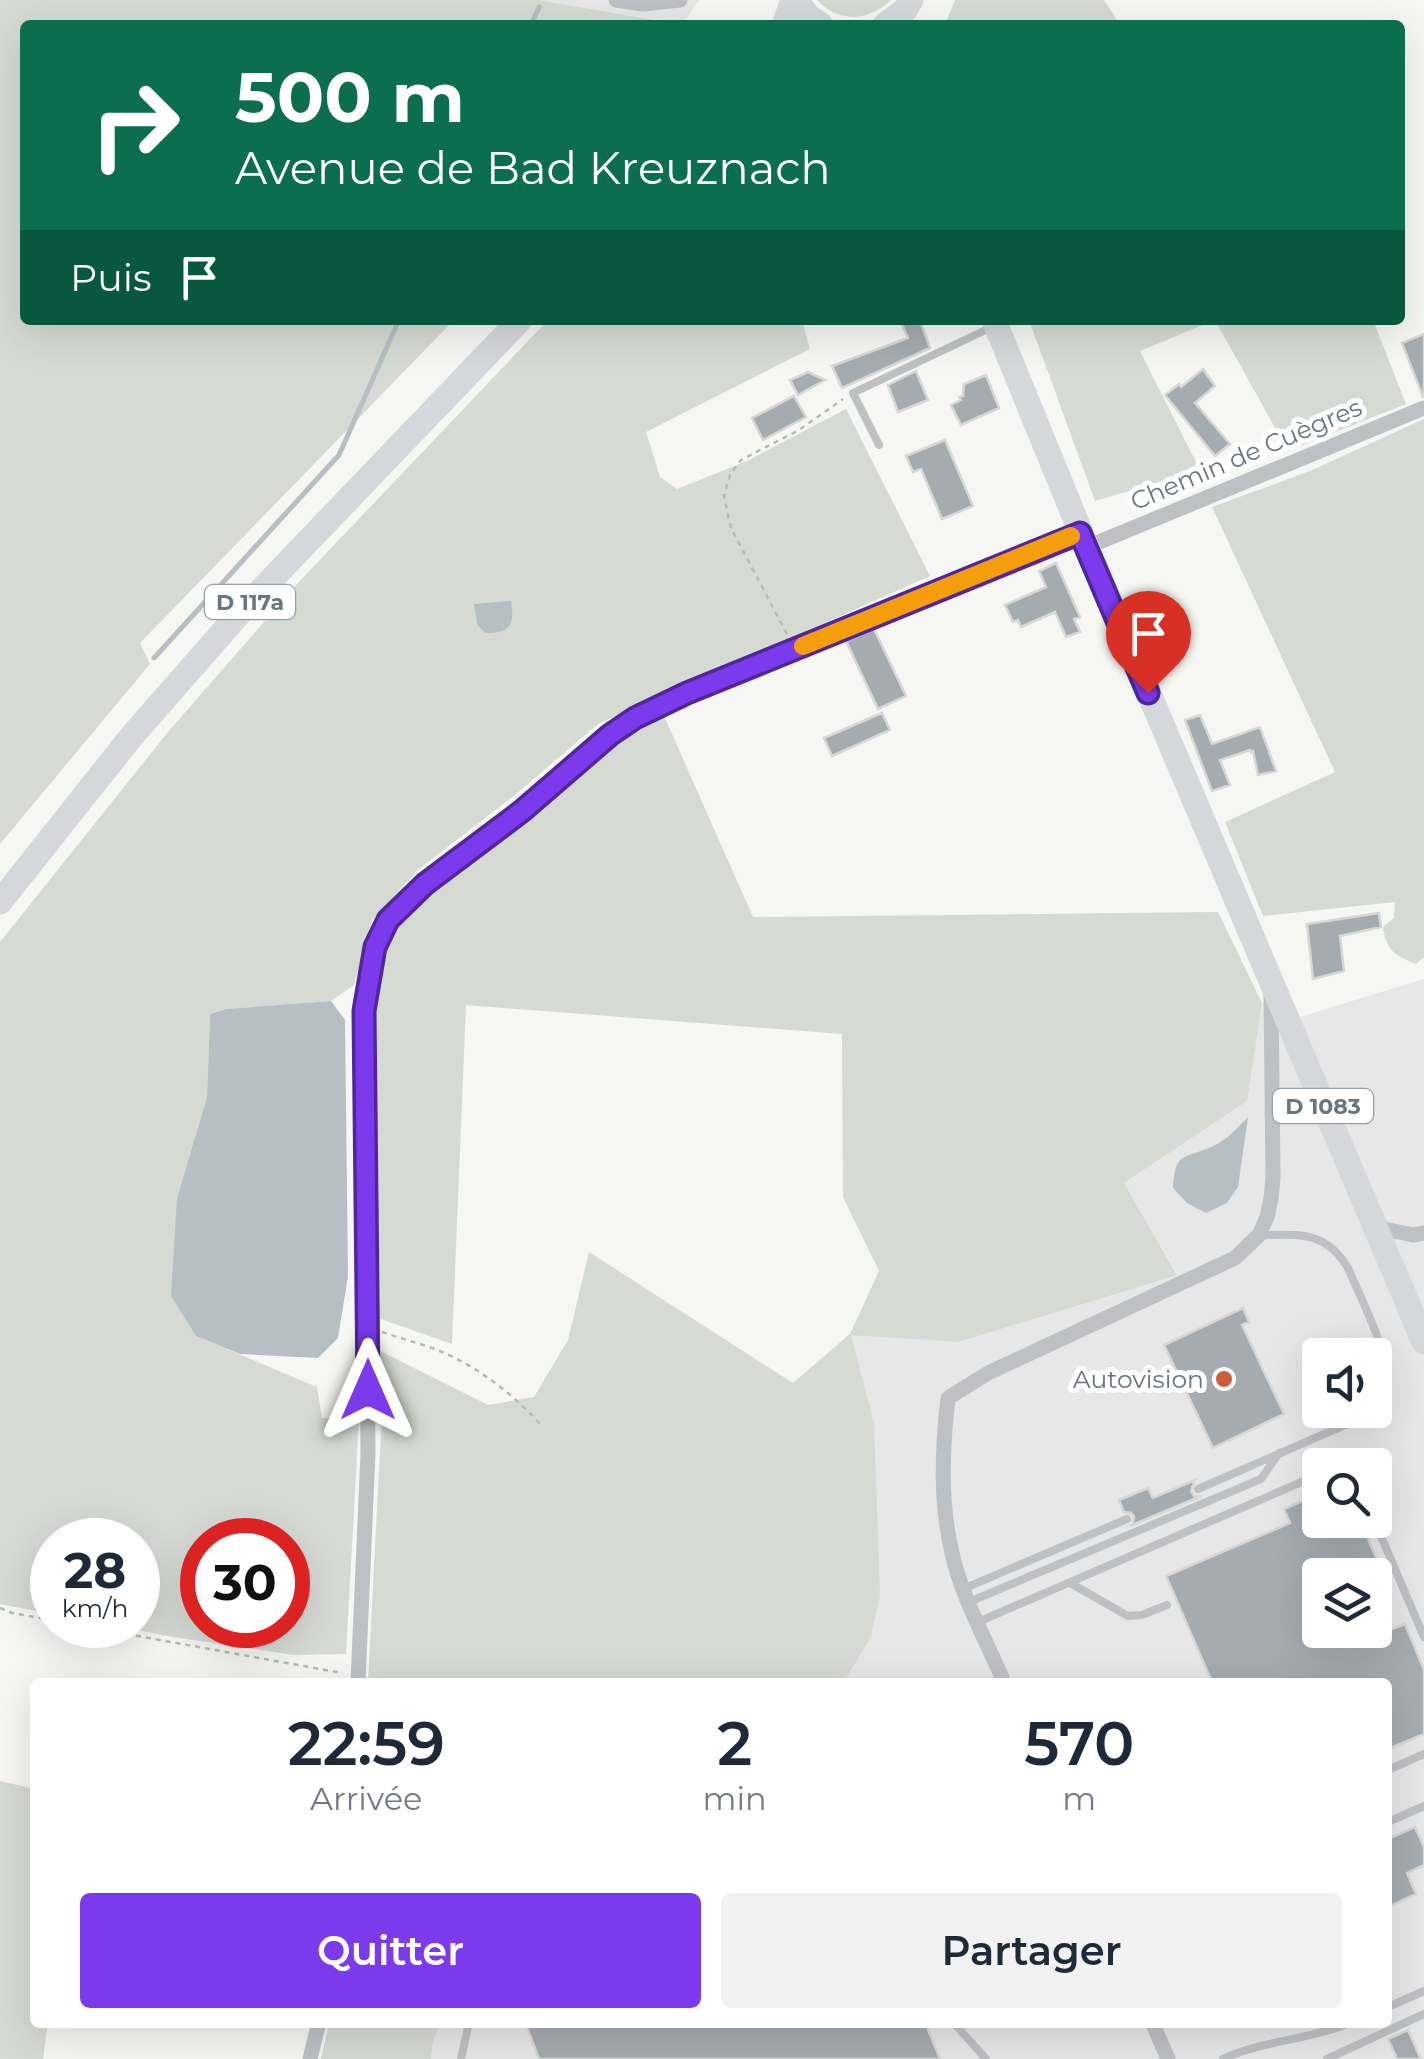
<!DOCTYPE html>
<html lang="fr">
<head>
<meta charset="utf-8">
<style>
	body { margin:0; font-family:Montserrat,sans-serif; background:#f2f2f3; color:#1f2937; height:100vh; display:flex; flex-direction:column; font-size:38px; white-space:nowrap }
	* { box-sizing:border-box; margin:0 }
	p { font-size:32px; color:#747a83 }
	.icon { flex:none; width:55px; height:55px; fill:none; stroke:currentColor; stroke-width:2; stroke-linecap:round; stroke-linejoin:round }
	.map { position:relative; flex:1; overflow:hidden }
	.sheet { position:absolute; left:30px; top:1678px; width:1362px; height:350px; display:flex; flex-direction:column; background:#fff; border-radius:10px; box-shadow:0 10px 40px #0002 }
	.sheet>* { flex:none }
	.guide { position:absolute; left:20px; top:20px; width:1385px; height:305px; border-radius:10px; box-shadow:0 10px 40px #0002; background:#0b6e4f; color:#fff; overflow:hidden }
	.tools { position:absolute; left:1302px; top:1338px; display:grid; gap:20px }
	.tools a { display:grid; place-items:center; width:90px; height:90px; border-radius:10px; background:#fff; box-shadow:0 10px 40px #0002; font-size:50px }
	.speed { position:absolute; left:30px; top:1518px; display:flex; gap:20px; font-size:50px; font-weight:700; text-align:center }
	.speed>* { display:grid; place-content:center; width:130px; height:130px; border-radius:50%; background:#fff; box-shadow:0 10px 40px #0002; line-height:1 }
	.speed small { font-size:25px; font-weight:400 }
	.speed .limit { border:15px solid #d22; background:#fff; color:#111 }
	.pin { position:absolute; display:grid; place-items:center; width:85px; height:85px; color:#fff; margin:-102px -42px; border-radius:50% 50% 50% 0; rotate:-45deg; box-shadow:0 0 10px #0007 }
	.pin .icon { rotate:45deg }
	.me { position:absolute; width:110px; margin:-55px; rotate:0deg; stroke-linejoin:round; filter:drop-shadow(0 0 8px #0008) }
	.turn { display:flex; align-items:center; gap:35px; height:210px; padding:0 50px; font-size:45px }
	.turn .icon { width:130px; height:130px; stroke-width:2.5 }
	.turn b { display:block; font-size:70px; line-height:85px }
	.then { display:flex; align-items:center; height:95px; padding:0 50px; background:#0003; gap:20px; font-size:38px }
	.eta { display:flex; justify-content:space-evenly; align-items:center; height:170px; text-align:center }
	.eta b { font-size:60px; font-weight:600; line-height:70px }
	.action { display:flex; gap:20px; margin-top:auto; padding:20px 50px }
	.action a { flex:1; height:115px; border-radius:10px; background:#7c3aed; color:#fff; font-size:40px; font-weight:600; line-height:115px; text-align:center }
	.action a+a { background:#f2f2f3; color:#1f2937 }
	.map>svg:first-child { display:block }
	.built { fill:#e6e7e6; fill-rule:evenodd }
	.green { fill:#d5dad3; fill-rule:evenodd }
	.water { fill:#b6c0c4 }
	.lines { fill:none; stroke-linecap:round; stroke-linejoin:round }
	.stream { stroke:#b6c0c4; stroke-width:5 }
	.building { fill:#a5acb1; stroke:#d7d7d6; stroke-width:2.5 }
	.path { stroke:#b7babc; stroke-width:2.5; stroke-dasharray:5 5; stroke-linecap:butt }
	.service { stroke:#bdc1c4; stroke-width:8 }
	.minor { stroke:#bdc1c4; stroke-width:15 }
	.primary { stroke:#d5d8db; stroke-width:25 }
	.route-casing { stroke:#51269a; stroke-width:25 }
	.route { stroke:#7c3aed; stroke-width:18 }
	.slow { stroke:#f59e0b; stroke-width:18 }
	.poi-dot { fill:#cc5d3d; stroke:#fff; stroke-width:4 }
	.labels { text-anchor:middle; stroke-width:10; stroke-linejoin:round; paint-order:stroke }
	.shield { fill:#fff; stroke:#969fa6; stroke-width:2.5 }
	.shield-label { font-size:22px; font-weight:bold; fill:#697680 }
	.street-label { font-size:25px; fill:#697680; stroke:#fff }
	.poi-label { font-size:25px; fill:#697680; stroke:#fff; text-anchor:end }
</style>
</head>
<body>
<div class="map">
<svg width="1424" height="2059" viewBox="0 0 1424 2059">
	<rect width="100%" height="100%" fill="#f6f6f3"/>
	<!-- built -->
	<path class="built" d="M539 0H699L683 24Z
		M1424 979V2059H431L433 2041 441 2022H1388V1682H844L870 1639 874 1423 850 1334 960 1342 1177 1274 1124 1183 1246 1101 1262 1003 1289 995 1300 1017ZM1320 1355H1375V1410H1320ZM1320 1465H1375V1520H1320ZM1320 1575H1375V1630H1320Z"/>
	<!-- green -->
	<path class="green" d="M0 0H539L685 25H25V320H454L140 643 150 664 0 844Z
		M817 0H891C868 22 839 23 817 0Z
		M955 0H1104L1120 25H945Z
		M548 320H810L803 324 810 349 646 432 660 477 677 489 747 461 846 409 930 576 598 724 516 794 419 869 372 920 354 985 331 1001 226 1009 210 1014 207 1097 177 1198 196 1336 317 1387 322 1418 359 1420 346 1654 294 1655 173 1637 111 1625H138V1540H52V1614L0 1604V942L168 732 298 583ZM202 1540H288V1625H202Z
		M1029 320H1373L1406 404 1288 451 1215 320 1140 351 1200 470 1095 501Z
		M1424 419V957L1416 964C1395 956 1386 950 1383 927L1394 918 1395 902 1263 916 1225 822 1335 772 1212 507 1310 471Z
		M664 716 753 917 1218 912 1262 1003 1247 1101 1124 1183 1177 1275 959 1342 851 1335 874 1423 880 1596 870 1639 844 1682H368L382 1413 378 1350 488 1405 534 1397 568 1340 589 1252 793 1383 850 1334 879 1271 843 1197 842 1034 466 1005 452 1344 375 1317 371 1002 381 950 391 928 434 884 549 799 621 734Z
		M0 1781 35 1789V2022L48 2023 43 2059H0Z
		M329 2023V2022L441 2023 433 2041 431 2059H321Z"/>
	<!-- water -->
	<path class="water" d="M511 601C515 625 510 634 485 633L477 624 474 604Z
		M331 1001 345 1020 348 1276 338 1338 318 1358 240 1354 196 1336 171 1296 177 1198 207 1097 210 1014 226 1009Z
		M1248 1117 1238 1187 1227 1203 1206 1213 1187 1203 1173 1188C1175 1152 1183 1159 1211 1147 1226 1141 1237 1128 1248 1117Z"/>
	<g class="lines">
		<!-- stream -->
		<path class="stream" d="M531 25 539 7
			M154 658 339 455 399 320"/>
	</g>
	<!-- building -->
	<path class="building" d="M900 320H920L930 348 842 388 832 366 908 338Z
		M1424 334V397H1423L1402 343Z
		M1203 369 1215 386 1195 403 1230 444 1215 456 1165 395 1179 384 1181 387Z
		M916 371 928 400 898 412 888 385Z
		M808 372 825 380 798 395 790 380Z
		M986 375 999 408 961 425 951 405 961 400 959 397 963 396 964 384Z
		M794 396 806 417 763 440 752 418Z
		M945 440 973 506 942 519 921 469 913 472 906 456Z
		M1056 563 1080 617 1074 619 1080 632 1066 637 1055 612 1021 627 1018 620 1013 622 1005 605 1046 587 1039 571Z
		M874 629 906 696 878 709 846 641Z
		M882 713 890 730 832 756 824 738Z
		M1200 715 1212 744 1260 727 1276 771 1258 775 1253 751 1251 752 1250 750 1220 760 1230 785 1212 791 1185 720Z
		M1379 913 1381 927 1340 936 1344 971 1313 979 1307 924Z
		M1243 1308 1249 1322 1242 1325 1284 1414 1213 1448 1164 1345Z
		M1195 1480 1191 1491 1194 1496H1201L1130 1526 1133 1523 1134 1517 1131 1513 1124 1512 1119 1500 1148 1488 1153 1498Z
		M1320 1493V1520H1360L1381 1569 1367 1575H1320V1630H1375V1596L1390 1630 1405 1624 1424 1670V1734L1388 1749V1682H1212L1166 1576 1290 1523 1284 1509Z
		M1415 1827 1424 1847V1865L1407 1873 1416 1894 1388 1907V1839Z
		M525 2022H925L940 2059H539Z
		M1408 2030 1421 2059H1397L1388 2039Z"/>
	<g class="lines">
		<!-- path -->
		<path class="path" d="M787 634 731 528 724 496 730 475 741 460 799 430 843 399
			M382 1332C402 1339 423 1344 442 1352 480 1368 515 1396 542 1426
			M0 1608 12 1613 52 1620
			M77 1625 342 1673"/>
		<!-- service -->
		<path class="service" d="M879 445 853 393 992 327
			M1260 1235C1299 1235 1325 1230 1348 1268 1360 1297 1386 1347 1387 1377 1388 1389 1382 1398 1375 1406
			M1340 1465 1349 1461 1350 1465
			M1198 1489 1354 1421 1371 1410
			M1374 1520 1424 1637
			M1070 1583 1128 1616 1142 1615 1167 1605
			M963 1589 1127 1519
			M969 1602 1261 1479 1279 1453
			M978 1622 1320 1474
			M1388 1770 1424 1754
			M1388 1822 1424 1806
			M1388 2007 1424 1991
			M953 2022 986 2059
			M461 2059 469 2022
			M1223 2059C1264 2040 1310 2040 1352 2022
			M1327 2059 1424 2014"/>
		<!-- minor -->
		<path class="minor" d="M616 0 643 4 680 0
			M1087 547 1424 408
			M1375 1227 1413 1235 1424 1233
			M358 1682 368 1453 364 1011 375 947 388 920 425 884 522 811 610 735 635 718 687 693 1081 533
			M1004 1682C986 1640 962 1598 952 1553 940 1502 942 1450 948 1398L988 1373 1235 1258 1259 1235 1267 1217 1271 1199 1273 1178 1271 994
			M1152 2022 1168 2059
			M310 2059 319 2022"/>
		<!-- primary -->
		<path class="primary" d="M796 0 808 16 821 25
			M784 25 793 0
			M885 25 905 10 911 0
			M994 320 1081 533 1424 1342
			M0 902 131 737 244 608 520 320"/>
	</g>
	<g class="lines">
		<defs>
			<path id="route" d="M368 1390 364 1011 375 947 388 920 425 884 522 811 610 735 635 718 687 693 1080 533 1148 693"/>
		</defs>
		<!-- route casing -->
		<use href="#route" class="route-casing"/>
		<!-- route -->
		<use href="#route" class="route"/>
		<!-- slow -->
		<path class="slow" d="M803 646 1071 536"/>
	</g>
	<!-- markers -->
	<circle class="poi-dot" cx="1224" cy="1379" r="10"/>
	<g class="labels">
		<!-- shield labels -->
		<g class="shield">
			<rect x="205" y="585" width="90" height="34" rx="8"/>
			<rect x="1273" y="1089" width="100" height="34" rx="8"/>
		</g>
		<g class="shield-label">
			<text x="250" y="610">D 117a</text>
			<text x="1323" y="1114">D 1083</text>
		</g>
		<!-- street labels -->
		<g class="street-label">
			<text transform="translate(1246 454) rotate(-23)" y="9">Chemin de Cuègres</text>
		</g>
		<!-- poi labels -->
		<g class="poi-label">
			<text x="1204" y="1388">Autovision</text>
		</g>
	</g>
</svg>
<div class="tools">
<a><svg class="icon" aria-label="sound" viewBox="0 0 24 24"><path d="M4 9h4l5-4v14l-5-4H4zM17 9q2 3 0 6"/></svg></a>
<a><svg class="icon" aria-label="search" viewBox="0 0 24 24"><circle cx="10" cy="10" r="6"/><path d="M15 15l6 6"/></svg></a>
<a><svg class="icon" aria-label="layers" viewBox="0 0 24 24"><path d="M12 4l9 5-9 5-9-5zM3 14l9 5 9-5"/></svg></a>
</div>
<div class="speed"><div>28<small>km/h</small></div><div class="limit">30</div></div>
<div class="pin" style="left:1148px;top:693px;background:#d93025"><svg class="icon" aria-label="arrive" viewBox="0 0 24 24"><path d="M6 21V4h12l-3 4 3 4H6"/></svg></div>
<svg class="me" style="left:368px;top:1390px" viewBox="-20 -20 40 40"><path d="M0-17L14 15 0 8-14 15z" fill="#7c3aed" stroke="#fff" stroke-width="4"/></svg>
<div class="guide">
<div class="turn"><svg class="icon" aria-label="right" viewBox="0 0 24 24"><path d="M7 20v-9h11M14 6l5 5-5 5"/></svg><div><b>500 m</b>Avenue de Bad Kreuznach</div></div>
<div class="then">Puis<svg class="icon" aria-label="arrive" viewBox="0 0 24 24"><path d="M6 21V4h12l-3 4 3 4H6"/></svg></div>
</div>
<section class="sheet">
<div class="eta">
<div><b>22:59</b><p>Arrivée</p></div>
<div><b>2</b><p>min</p></div>
<div><b>570</b><p>m</p></div>
</div>
<div class="action"><a>Quitter</a><a>Partager</a></div>
</section>
</div>
</body>
</html>
